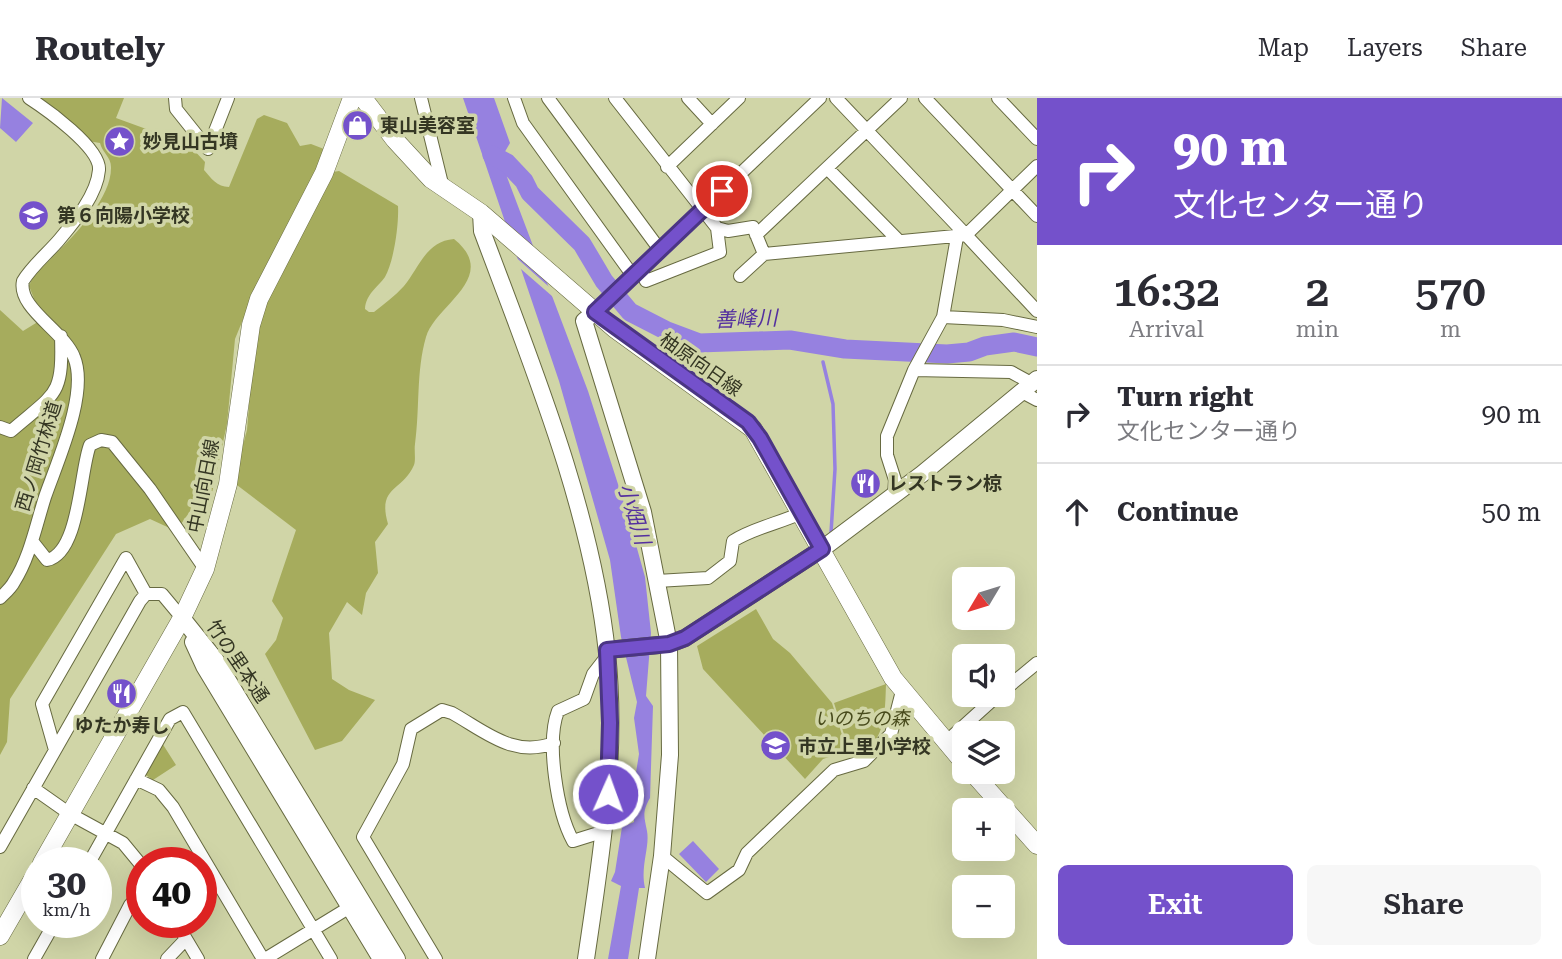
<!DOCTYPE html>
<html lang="en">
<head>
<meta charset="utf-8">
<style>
	body { margin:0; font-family:"Roboto Serif","Noto Sans JP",serif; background:#f7f7f7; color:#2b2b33; height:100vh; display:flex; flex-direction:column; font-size:26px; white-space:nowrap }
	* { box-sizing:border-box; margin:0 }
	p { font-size:23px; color:#7c7c81 }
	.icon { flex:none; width:38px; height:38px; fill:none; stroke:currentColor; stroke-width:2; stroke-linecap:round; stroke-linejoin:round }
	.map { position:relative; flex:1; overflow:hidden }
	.panel { display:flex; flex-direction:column; background:#fff; width:525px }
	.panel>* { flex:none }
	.guide { background:#7451cb; color:#fff; overflow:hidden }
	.needle { width:46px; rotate:232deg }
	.tools { position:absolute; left:952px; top:469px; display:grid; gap:14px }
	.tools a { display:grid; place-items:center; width:63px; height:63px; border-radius:10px; background:#fff; box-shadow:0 7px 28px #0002; font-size:35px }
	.speed { position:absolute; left:21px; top:749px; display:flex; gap:14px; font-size:35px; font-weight:700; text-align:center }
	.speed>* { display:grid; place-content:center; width:91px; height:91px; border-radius:50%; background:#fff; box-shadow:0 7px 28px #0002; line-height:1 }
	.speed small { font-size:18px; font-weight:400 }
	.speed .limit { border:10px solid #d22; background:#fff; color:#111 }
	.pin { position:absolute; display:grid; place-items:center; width:60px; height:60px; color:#fff; margin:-30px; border:4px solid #fff; border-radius:50%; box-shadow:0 2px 7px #0007 }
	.me { position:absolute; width:77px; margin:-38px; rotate:2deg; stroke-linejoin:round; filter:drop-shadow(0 0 5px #0008) }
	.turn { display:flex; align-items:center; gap:24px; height:147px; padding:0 21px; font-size:32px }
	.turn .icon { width:91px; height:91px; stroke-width:2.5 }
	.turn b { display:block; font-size:49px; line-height:60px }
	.eta { display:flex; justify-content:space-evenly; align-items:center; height:119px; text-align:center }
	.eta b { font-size:42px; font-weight:600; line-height:49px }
	.primary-button { display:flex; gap:14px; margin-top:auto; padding:14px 21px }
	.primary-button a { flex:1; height:80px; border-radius:10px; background:#7451cb; color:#fff; font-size:28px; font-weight:600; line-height:80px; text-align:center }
	.primary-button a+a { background:#f7f7f7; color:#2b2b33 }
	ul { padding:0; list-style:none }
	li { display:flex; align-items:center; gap:21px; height:98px; padding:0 21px; border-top:2px solid #e1e1e2 }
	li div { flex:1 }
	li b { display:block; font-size:26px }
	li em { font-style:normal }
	header { display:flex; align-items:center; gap:42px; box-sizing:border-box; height:98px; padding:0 35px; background:#fff; border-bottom:2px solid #e1e1e2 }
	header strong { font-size:33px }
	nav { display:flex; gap:38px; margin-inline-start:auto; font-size:24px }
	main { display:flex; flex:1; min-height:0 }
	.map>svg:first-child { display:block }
	.green { fill:#a6ac5d }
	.water { fill:#9681e0 }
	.pier { fill:#d0d5a7 }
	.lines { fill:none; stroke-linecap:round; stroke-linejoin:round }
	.stream { stroke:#9681e0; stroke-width:3.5 }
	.river { stroke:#9681e0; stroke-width:19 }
	.minor-casing { stroke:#676a41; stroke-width:14 }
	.tertiary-casing { stroke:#676a41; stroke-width:18 }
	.secondary-casing { stroke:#676a41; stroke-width:19 }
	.minor { stroke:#fff; stroke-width:12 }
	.tertiary { stroke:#fff; stroke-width:16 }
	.secondary { stroke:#fff; stroke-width:18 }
	.route-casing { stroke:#4b3584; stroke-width:18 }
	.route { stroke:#7451cb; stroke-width:12 }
	.labels { text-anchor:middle; stroke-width:7; stroke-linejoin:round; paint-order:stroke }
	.poi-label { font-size:19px; font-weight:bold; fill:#343623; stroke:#d0d5a7; text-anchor:start }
	.street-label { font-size:19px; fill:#343623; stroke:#d0d5a7 }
	.park-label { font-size:19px; font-style:italic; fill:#484b1c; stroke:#d0d5a7 }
	.water-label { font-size:21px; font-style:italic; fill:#54309f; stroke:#d0d5a7 }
</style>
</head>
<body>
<header>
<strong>Routely</strong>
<nav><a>Map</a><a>Layers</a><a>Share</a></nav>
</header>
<main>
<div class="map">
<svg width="1037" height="861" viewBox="0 0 1037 861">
	<rect width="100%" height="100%" fill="#d0d5a7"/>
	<!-- green -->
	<path class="green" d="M41 0H124L116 20 160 36 176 33 205 64 204 72C211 80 217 89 229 89L257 21 264 17 287 25 300 48 311 46 324 51V56L259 182 235 241 227 326 207 418 191 412 176 433 150 421 116 436 10 601 7 644 0 657V212L23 233 36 225 41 218 29 188 33 179C58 152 112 107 111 69 111 59 102 54 100 45L88 43 72 25Z
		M339 73 398 108C399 126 394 163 385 179 377 190 366 196 365 211L369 214H374C384 206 395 198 404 188 419 170 426 143 454 141 501 179 435 207 426 239 416 273 420 311 415 346 414 352 416 362 414 367 402 394 377 388 388 426L375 444 378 475 366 495 362 517 347 504 329 535 332 581 349 592 375 602 342 643 315 652 265 556 276 542 283 520 272 503 296 432 233 384 247 332 254 245 265 203 333 74Z
		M756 511 773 541 790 555 832 605 847 653 823 661 805 681 703 571 697 548Z
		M886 586C885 614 886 651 851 658L834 605Z
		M162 645 176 667 153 682 143 675Z"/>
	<!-- water -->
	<path class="water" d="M2 0 33 25 16 44 0 30Z
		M463 0H494L510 45 503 57 507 79 588 293 626 411 645 479 651 535 646 598 653 608 650 700C642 714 644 718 647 733 650 749 640 768 645 790H639L628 861H608L621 788 611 783 615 774 622 729 634 724V687L639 656 634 620 637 604 621 539 610 462 559 283Z
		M693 743 719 771 706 784 679 756Z"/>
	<!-- pier -->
	<path class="pier" d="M511 155 556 195 560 205 514 165Z"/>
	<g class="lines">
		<!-- stream -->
		<path class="stream" d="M823 264 833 306 835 371 831 435"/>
		<!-- river -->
		<path class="river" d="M492 57 507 65 524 83 530 95 582 146 604 183 630 214 667 233 699 245 790 242 845 251 947 256 969 254 985 248 1014 244 1037 249"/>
		<defs>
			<path id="minor" d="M175 0 176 11 208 51
				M421 0 443 90
				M514 0 523 25 633 178
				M548 0 660 152
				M615 0 717 130 728 133 753 129 764 156 966 137 1037 213
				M688 0 712 26
				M836 0 966 137 1037 68
				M925 0 1037 118
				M998 0 1037 41
				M208 51 228 0
				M667 69 739 0
				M827 70 899 143
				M756 137 901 0
				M640 171 646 183 720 154 717 130
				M740 178 764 156
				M595 214 820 0
				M943 219 1003 222 1037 229
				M914 272 1011 274 1031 285
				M1022 294 1037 302
				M0 329 11 333C56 294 63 299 61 238
				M894 397 895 382 887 357V338L914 272 943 219 957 139
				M32 443 47 462C80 455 80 371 90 347L101 342 112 344 150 391 205 471
				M657 483 708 480 730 463 733 443C753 430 780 425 801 415
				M0 500C5 495 11 490 14 484 30 459 36 427 45 399 57 364 89 295 74 259 64 233 17 210 23 183 32 168 47 156 59 142 74 124 97 97 99 72 101 50 46 11 29 0
				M1003 593 1037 565
				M946 644 998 597
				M55 652 42 606 126 460 146 496
				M136 681 159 692 173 709 263 861
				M33 690 70 716 123 745 142 768
				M605 733 573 743C557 714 546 644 558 613L584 601 593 576 607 558
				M0 749 140 503 146 496H162L182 520
				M662 758 707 795 739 772 747 755 834 672 864 663 891 636 902 593
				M89 765 170 621 183 614 331 861
				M176 824 198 861
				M34 861 55 824
				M102 861 130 807 142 794
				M167 861 186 841
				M265 861 355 806
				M436 861 363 739 403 666 411 631 442 612 452 615C486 634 513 660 554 645"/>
			<path id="tertiary" d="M481 115 482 133C532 267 592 412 607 555 618 658 601 759 586 861
				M595 214 584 223 643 414 669 546 670 657 662 758 647 861
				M182 520 215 561 397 861
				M193 544 204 568 381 861
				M607 552 669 546 685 540 822 451 922 376 1037 281"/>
			<path id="secondary" d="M363 0 395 42 431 81 481 115 615 231 753 331 893 580 964 665
				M972 674 1037 747
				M42 765 182 520 205 471 228 386 251 227 259 201 324 75 352 0
				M0 838 37 774"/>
		</defs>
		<!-- minor casing -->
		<use href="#minor" class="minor-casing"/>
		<!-- tertiary casing -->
		<use href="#tertiary" class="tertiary-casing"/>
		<!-- secondary casing -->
		<use href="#secondary" class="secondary-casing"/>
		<!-- minor -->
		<use href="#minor" class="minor"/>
		<!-- tertiary -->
		<use href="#tertiary" class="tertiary"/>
		<!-- secondary -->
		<use href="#secondary" class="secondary"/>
	</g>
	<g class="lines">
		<defs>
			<path id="route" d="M608 696 610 625 607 552 669 546 685 540 822 451 760 340 748 324 595 214 722 93"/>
		</defs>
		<!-- route casing -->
		<use href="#route" class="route-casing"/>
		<!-- route -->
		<use href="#route" class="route"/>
	</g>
	<!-- icons -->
	<defs>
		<symbol id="shop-disc" viewBox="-11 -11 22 22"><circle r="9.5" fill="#7451cb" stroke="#d0d5a7"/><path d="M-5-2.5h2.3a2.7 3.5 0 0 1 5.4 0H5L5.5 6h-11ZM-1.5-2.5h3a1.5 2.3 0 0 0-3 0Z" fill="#fff"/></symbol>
		<symbol id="sight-disc" viewBox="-11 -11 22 22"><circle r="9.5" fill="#7451cb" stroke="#d0d5a7"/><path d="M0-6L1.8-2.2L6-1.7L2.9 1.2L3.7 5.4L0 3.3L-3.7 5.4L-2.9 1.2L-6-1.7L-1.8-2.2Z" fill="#fff"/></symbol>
		<symbol id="school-disc" viewBox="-11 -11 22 22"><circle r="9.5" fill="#7451cb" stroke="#d0d5a7"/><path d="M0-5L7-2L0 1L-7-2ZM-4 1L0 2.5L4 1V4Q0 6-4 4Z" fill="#fff"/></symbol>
		<symbol id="restaurant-disc" viewBox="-11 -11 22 22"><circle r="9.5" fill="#7451cb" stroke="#d0d5a7"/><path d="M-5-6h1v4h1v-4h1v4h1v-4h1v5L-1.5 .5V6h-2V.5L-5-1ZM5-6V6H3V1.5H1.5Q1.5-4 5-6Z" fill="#fff"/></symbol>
	</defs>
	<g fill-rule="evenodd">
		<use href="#shop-disc" x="340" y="10" width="35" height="35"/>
		<use href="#sight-disc" x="102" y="26" width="35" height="35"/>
		<use href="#school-disc" x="16" y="100" width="35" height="35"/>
		<use href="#restaurant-disc" x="848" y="368" width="35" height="35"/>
		<use href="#restaurant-disc" x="104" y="578" width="35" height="35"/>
		<use href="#school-disc" x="758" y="630" width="35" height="35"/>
	</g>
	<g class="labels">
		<!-- poi labels -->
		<g class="poi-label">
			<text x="380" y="34">東山美容室</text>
			<text x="143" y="50">妙見山古墳</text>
			<text x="57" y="124">第６向陽小学校</text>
			<text x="888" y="392">レストラン椋</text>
			<text x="122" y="634" text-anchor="middle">ゆたか寿し</text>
			<text x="798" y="655">市立上里小学校</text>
		</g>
		<!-- street labels -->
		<g class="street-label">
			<text transform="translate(701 266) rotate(35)" y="7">柚原向日線</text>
			<text transform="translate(38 358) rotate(-73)" y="7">西ノ岡竹林道</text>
			<text transform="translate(203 388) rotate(-79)" y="7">中山向日線</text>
			<text transform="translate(238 563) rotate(56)" y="7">竹の里本通</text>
		</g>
		<!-- park labels -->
		<g class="park-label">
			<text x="862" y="627">いのちの森</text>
		</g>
		<!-- water labels -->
		<g class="water-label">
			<text transform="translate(746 221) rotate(-2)" y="7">善峰川</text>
			<text transform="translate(634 416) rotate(73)" y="7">小畑川</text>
		</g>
	</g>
</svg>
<div class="tools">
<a><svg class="needle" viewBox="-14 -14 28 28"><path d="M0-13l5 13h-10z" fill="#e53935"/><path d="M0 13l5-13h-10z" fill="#7c7c81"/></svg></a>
<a><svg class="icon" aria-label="sound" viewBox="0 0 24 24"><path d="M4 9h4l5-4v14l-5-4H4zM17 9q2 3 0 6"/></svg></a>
<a><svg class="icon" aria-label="layers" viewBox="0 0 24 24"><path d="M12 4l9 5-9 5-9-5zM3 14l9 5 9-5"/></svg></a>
<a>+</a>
<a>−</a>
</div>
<div class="speed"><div>30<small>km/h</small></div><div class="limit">40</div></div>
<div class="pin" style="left:722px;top:93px;background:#d93025"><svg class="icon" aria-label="arrive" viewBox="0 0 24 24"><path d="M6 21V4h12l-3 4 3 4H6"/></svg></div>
<svg class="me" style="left:608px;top:696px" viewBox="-20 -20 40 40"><circle r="17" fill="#7451cb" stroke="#fff" stroke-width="3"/><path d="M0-11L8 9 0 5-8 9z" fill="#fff"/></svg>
</div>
<section class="panel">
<div class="guide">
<div class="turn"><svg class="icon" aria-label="right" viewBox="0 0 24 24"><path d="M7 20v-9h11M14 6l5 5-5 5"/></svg><div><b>90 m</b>文化センター通り</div></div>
</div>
<div class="eta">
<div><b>16:32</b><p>Arrival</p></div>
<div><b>2</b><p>min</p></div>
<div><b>570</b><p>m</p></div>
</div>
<ul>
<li><svg class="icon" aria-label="right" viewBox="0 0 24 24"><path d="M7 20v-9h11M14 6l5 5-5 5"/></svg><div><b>Turn right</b><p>文化センター通り</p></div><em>90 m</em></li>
<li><svg class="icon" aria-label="ahead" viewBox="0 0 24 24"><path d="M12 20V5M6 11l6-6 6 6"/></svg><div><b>Continue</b></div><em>50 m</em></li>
</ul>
<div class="primary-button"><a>Exit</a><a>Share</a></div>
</section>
</main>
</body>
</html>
